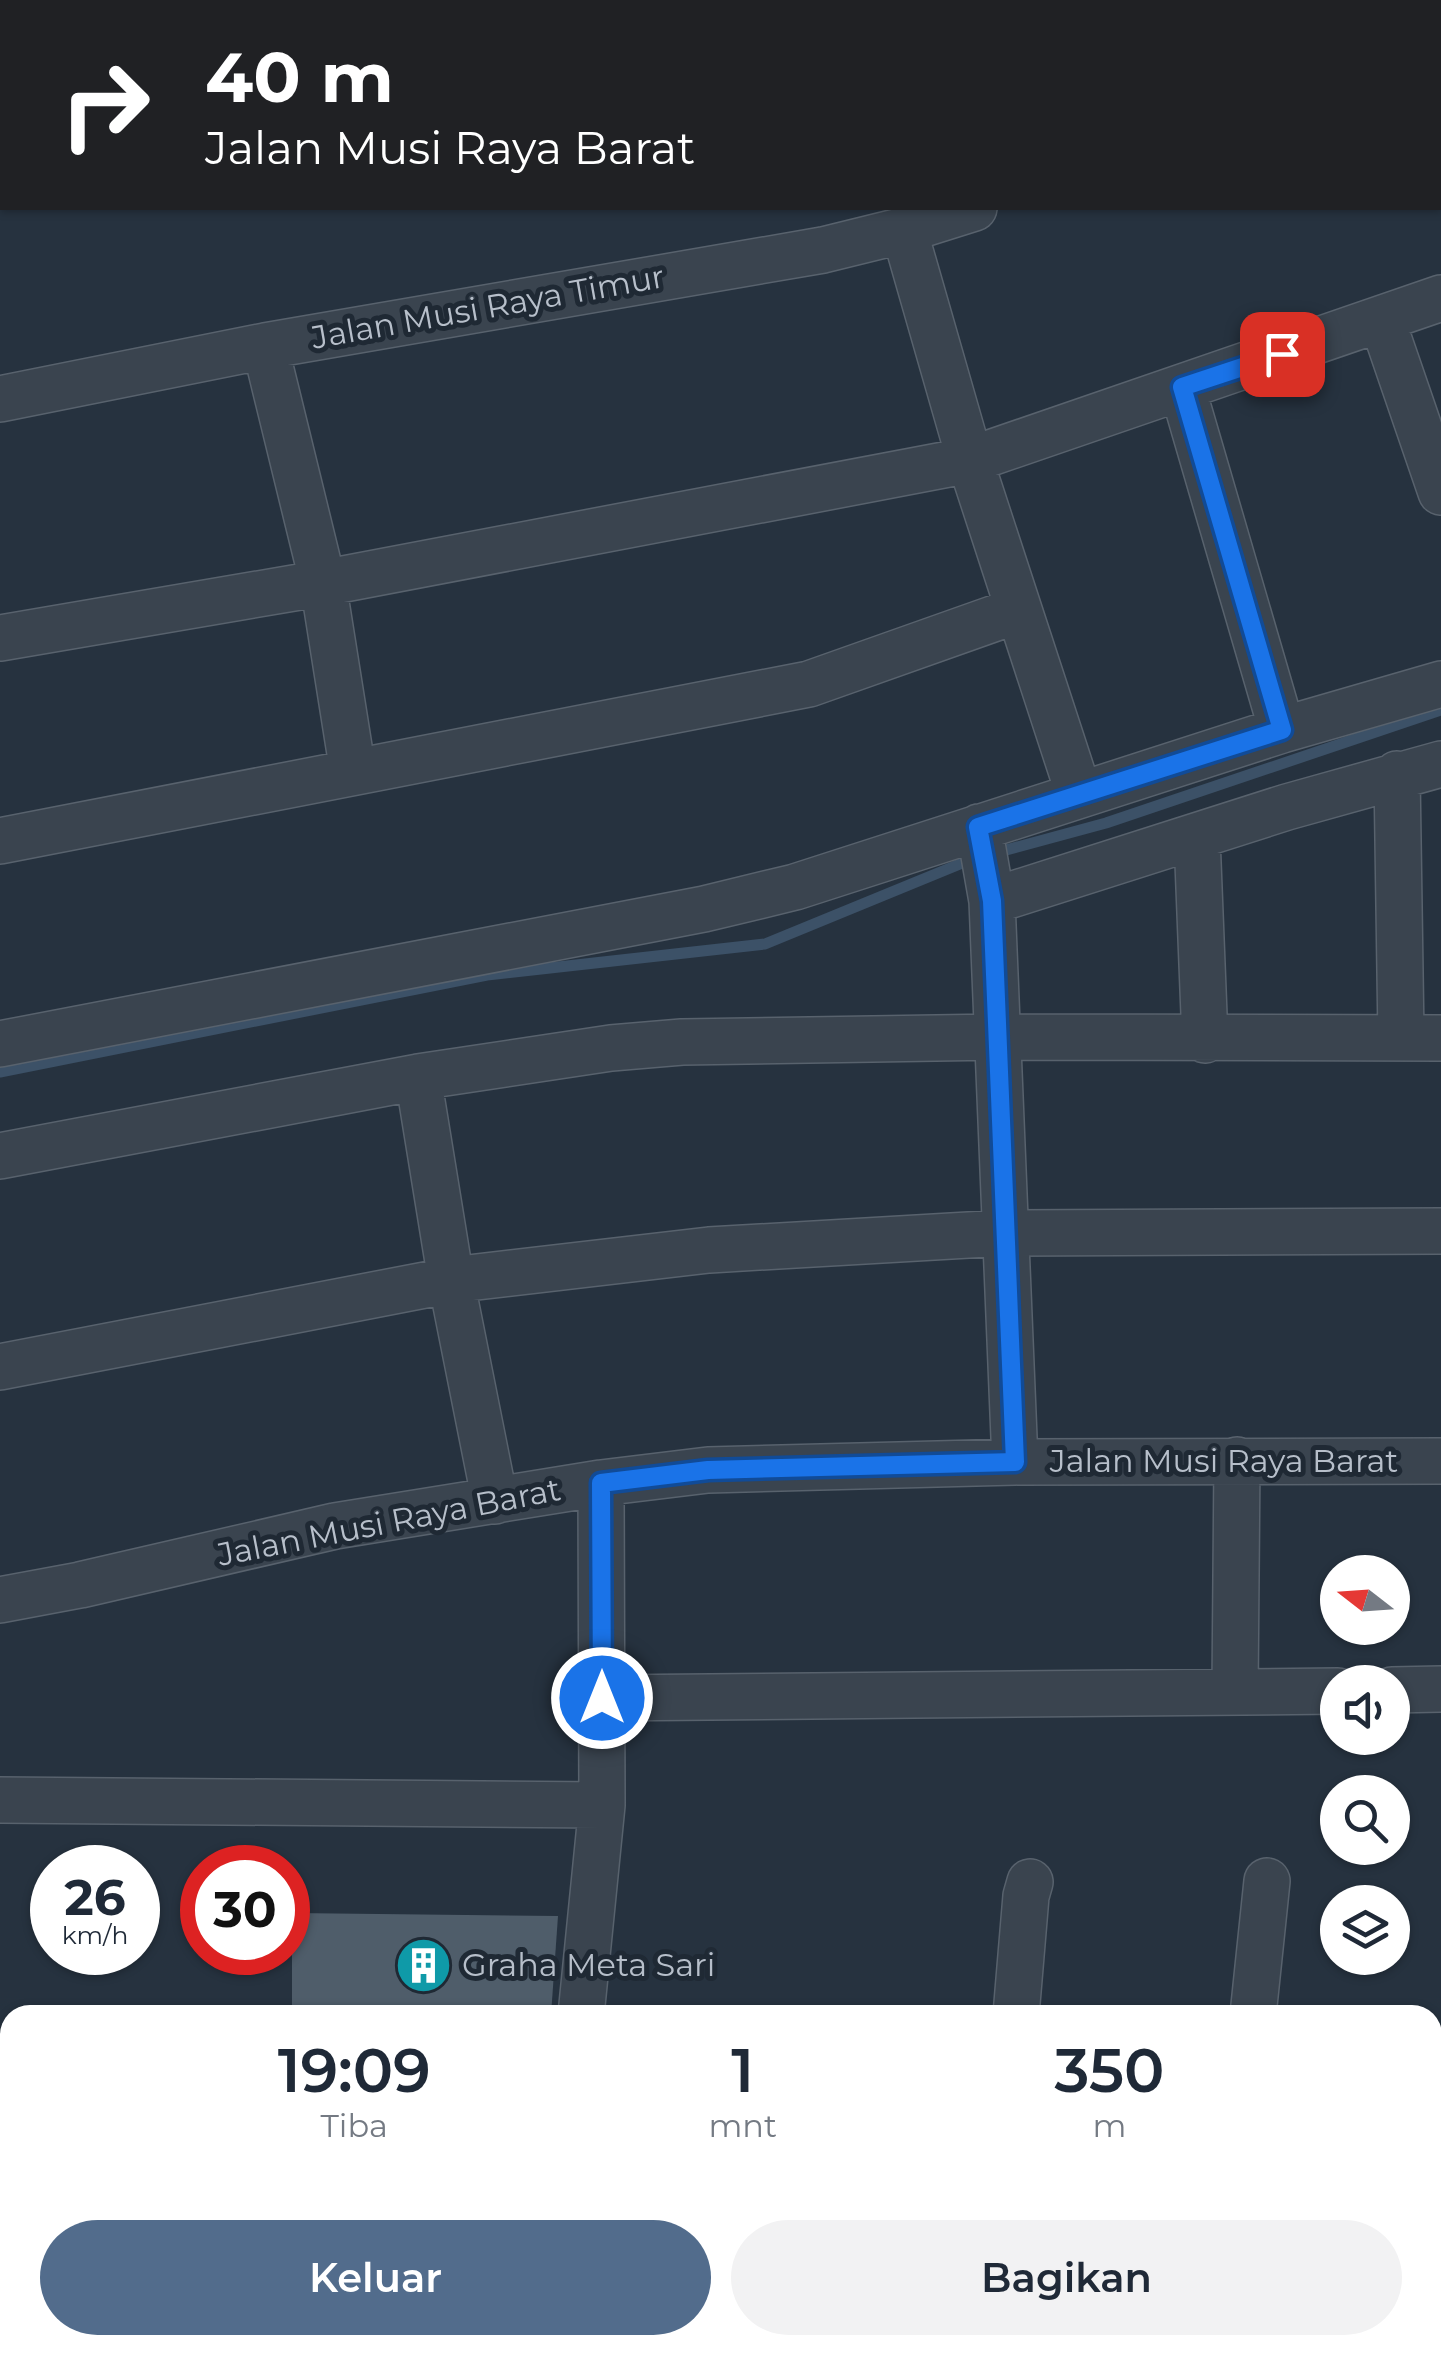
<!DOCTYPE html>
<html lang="id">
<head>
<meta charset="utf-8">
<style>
	body { margin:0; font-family:Montserrat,sans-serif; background:#f2f2f3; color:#1f2937; height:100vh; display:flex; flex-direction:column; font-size:38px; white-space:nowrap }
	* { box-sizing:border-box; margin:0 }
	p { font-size:32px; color:#747a83 }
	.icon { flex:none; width:55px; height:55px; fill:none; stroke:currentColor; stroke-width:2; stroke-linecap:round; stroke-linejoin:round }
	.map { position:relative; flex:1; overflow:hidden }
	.sheet { position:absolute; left:0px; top:2005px; width:1442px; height:350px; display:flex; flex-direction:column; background:#fff; border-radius:30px 30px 0 0; box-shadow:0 2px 8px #0004 }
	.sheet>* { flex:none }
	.top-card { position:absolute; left:0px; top:0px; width:1442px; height:210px; box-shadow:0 2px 8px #0004; background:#202124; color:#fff; overflow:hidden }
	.needle { width:65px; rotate:287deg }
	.tools { position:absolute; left:1320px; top:1555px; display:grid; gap:20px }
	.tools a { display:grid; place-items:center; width:90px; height:90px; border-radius:50%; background:#fff; box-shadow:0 2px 8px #0004; font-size:50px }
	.speed { position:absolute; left:30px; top:1845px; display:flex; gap:20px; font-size:50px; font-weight:700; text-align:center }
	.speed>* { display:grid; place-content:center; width:130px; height:130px; border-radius:50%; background:#fff; box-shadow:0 2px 8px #0004; line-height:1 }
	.speed small { font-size:25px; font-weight:400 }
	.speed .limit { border:15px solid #d22; background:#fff; color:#111 }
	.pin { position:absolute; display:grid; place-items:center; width:85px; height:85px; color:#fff; margin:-42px; border-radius:20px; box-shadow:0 5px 15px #0006 }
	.me { position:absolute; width:110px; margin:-55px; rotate:0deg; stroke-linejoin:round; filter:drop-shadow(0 0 8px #0008) }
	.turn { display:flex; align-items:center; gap:35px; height:210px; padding:0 40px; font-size:45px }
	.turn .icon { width:130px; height:130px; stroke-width:2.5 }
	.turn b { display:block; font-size:70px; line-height:85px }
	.eta { display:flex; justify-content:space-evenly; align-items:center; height:170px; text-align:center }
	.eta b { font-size:60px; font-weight:600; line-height:70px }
	.button { display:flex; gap:20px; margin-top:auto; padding:20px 40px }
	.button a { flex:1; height:115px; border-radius:60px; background:#526c8c; color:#fff; font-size:40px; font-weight:600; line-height:115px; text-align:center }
	.button a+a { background:#f2f2f3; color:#1f2937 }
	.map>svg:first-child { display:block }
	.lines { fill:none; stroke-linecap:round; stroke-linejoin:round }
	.stream { stroke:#3c5167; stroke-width:11 }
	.building { fill:#4f5d6a }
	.street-casing { stroke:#58626d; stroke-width:48 }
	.street { stroke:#3a444f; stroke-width:45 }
	.route-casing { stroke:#114b97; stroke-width:25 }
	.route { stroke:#1a73e8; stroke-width:18 }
	.labels { text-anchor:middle; stroke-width:10; stroke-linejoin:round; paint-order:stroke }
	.street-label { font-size:32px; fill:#b7bfca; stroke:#1f2934 }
	.poi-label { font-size:32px; fill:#b7bfca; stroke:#1f2934; text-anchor:start }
</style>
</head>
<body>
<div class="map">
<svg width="1441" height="2355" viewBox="0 0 1441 2355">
	<rect width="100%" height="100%" fill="#26323f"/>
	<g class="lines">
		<!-- stream -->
		<path class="stream" d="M995 853 1106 823 1441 710
			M0 1072 487 975 765 944 977 857"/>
	</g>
	<!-- building -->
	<path class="building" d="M292 1913 558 1916 551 2015H292Z"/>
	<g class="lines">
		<defs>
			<path id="street" d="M102 0V2
				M621 2 633 0
				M1440 43H1441
				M0 126H2
				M904 230 970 460 1079 794
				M1382 320 1441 492
				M265 346 323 583 353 772
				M1182 387 1282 730
				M0 399 265 346 823 250 904 230 974 208
				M0 638 323 583 970 460 1441 298
				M1397 774 1401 1038
				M979 827 992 901 1015 1462
				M1197 837 1205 1040
				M0 841 809 684 1018 610
				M992 901 1287 807 1441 764
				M0 1044 704 909 795 887 1282 730 1441 684
				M418 1077 451 1280 495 1501
				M0 1156 418 1077 611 1048 682 1042 999 1037 1441 1038
				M0 1367 451 1280 709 1250 1003 1233 1441 1231
				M0 1600 80 1585 335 1526 601 1483 708 1470 1015 1462 1441 1461
				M1392 1690 1441 1689
				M1235 1692 1237 1460
				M602 1698 1338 1691
				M0 1800 602 1805
				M581 2015 602 1805 601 1483
				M1016 2015 1026 1896 1030 1882
				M1253 2015 1267 1881
				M0 2307 10 2309
				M357 2345V2355
				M610 2345 695 2355
				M84 2355 85 2345
				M920 2355V2345
				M980 2355 981 2345
				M1205 2355 1207 2345"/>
		</defs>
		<!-- street casing -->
		<use href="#street" class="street-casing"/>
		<!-- street -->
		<use href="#street" class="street"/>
	</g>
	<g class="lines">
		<defs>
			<path id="route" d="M602 1698 601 1483 708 1470 1015 1462 992 901 978 827 1282 730 1182 387 1282 354"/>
		</defs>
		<!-- route casing -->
		<use href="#route" class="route-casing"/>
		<!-- route -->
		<use href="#route" class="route"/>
	</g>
	<!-- icons -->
	<defs>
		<symbol id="building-disc" viewBox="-11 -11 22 22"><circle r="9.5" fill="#0f9aa8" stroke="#1f2934"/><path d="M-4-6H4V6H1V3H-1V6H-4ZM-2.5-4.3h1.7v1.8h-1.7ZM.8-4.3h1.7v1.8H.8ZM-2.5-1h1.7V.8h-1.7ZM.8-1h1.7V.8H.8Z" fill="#fff"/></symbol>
	</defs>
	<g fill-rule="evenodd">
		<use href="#building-disc" x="392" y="1934" width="63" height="63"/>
	</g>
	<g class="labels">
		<!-- street labels -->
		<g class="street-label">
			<text transform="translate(488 307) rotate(-10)" y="11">Jalan Musi Raya Timur</text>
			<text x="1224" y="1472">Jalan Musi Raya Barat</text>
			<text transform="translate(389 1522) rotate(-11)" y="11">Jalan Musi Raya Barat</text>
		</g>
		<!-- poi labels -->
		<g class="poi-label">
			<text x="462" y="1976">Graha Meta Sari</text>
		</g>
	</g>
</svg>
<div class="tools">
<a><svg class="needle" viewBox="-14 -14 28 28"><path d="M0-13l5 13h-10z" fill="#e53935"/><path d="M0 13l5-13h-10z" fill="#747a83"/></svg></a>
<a><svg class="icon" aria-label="sound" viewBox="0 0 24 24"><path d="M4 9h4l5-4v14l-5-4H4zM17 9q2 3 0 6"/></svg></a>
<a><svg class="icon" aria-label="search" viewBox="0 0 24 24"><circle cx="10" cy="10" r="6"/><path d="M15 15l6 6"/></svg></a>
<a><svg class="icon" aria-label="layers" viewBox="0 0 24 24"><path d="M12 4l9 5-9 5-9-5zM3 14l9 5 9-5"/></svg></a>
</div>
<div class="speed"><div>26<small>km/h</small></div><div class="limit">30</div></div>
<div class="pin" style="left:1282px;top:354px;background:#d93025"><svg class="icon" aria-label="arrive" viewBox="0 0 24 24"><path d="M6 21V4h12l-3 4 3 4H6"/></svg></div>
<svg class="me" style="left:602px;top:1698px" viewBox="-20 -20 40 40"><circle r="17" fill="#1a73e8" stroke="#fff" stroke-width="3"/><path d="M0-11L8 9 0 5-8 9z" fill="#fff"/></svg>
<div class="top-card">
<div class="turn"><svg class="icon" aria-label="right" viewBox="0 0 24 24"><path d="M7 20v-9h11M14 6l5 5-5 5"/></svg><div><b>40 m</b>Jalan Musi Raya Barat</div></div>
</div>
<section class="sheet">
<div class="eta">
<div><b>19:09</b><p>Tiba</p></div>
<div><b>1</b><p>mnt</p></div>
<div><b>350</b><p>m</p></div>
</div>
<div class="button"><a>Keluar</a><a>Bagikan</a></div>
</section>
</div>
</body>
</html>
